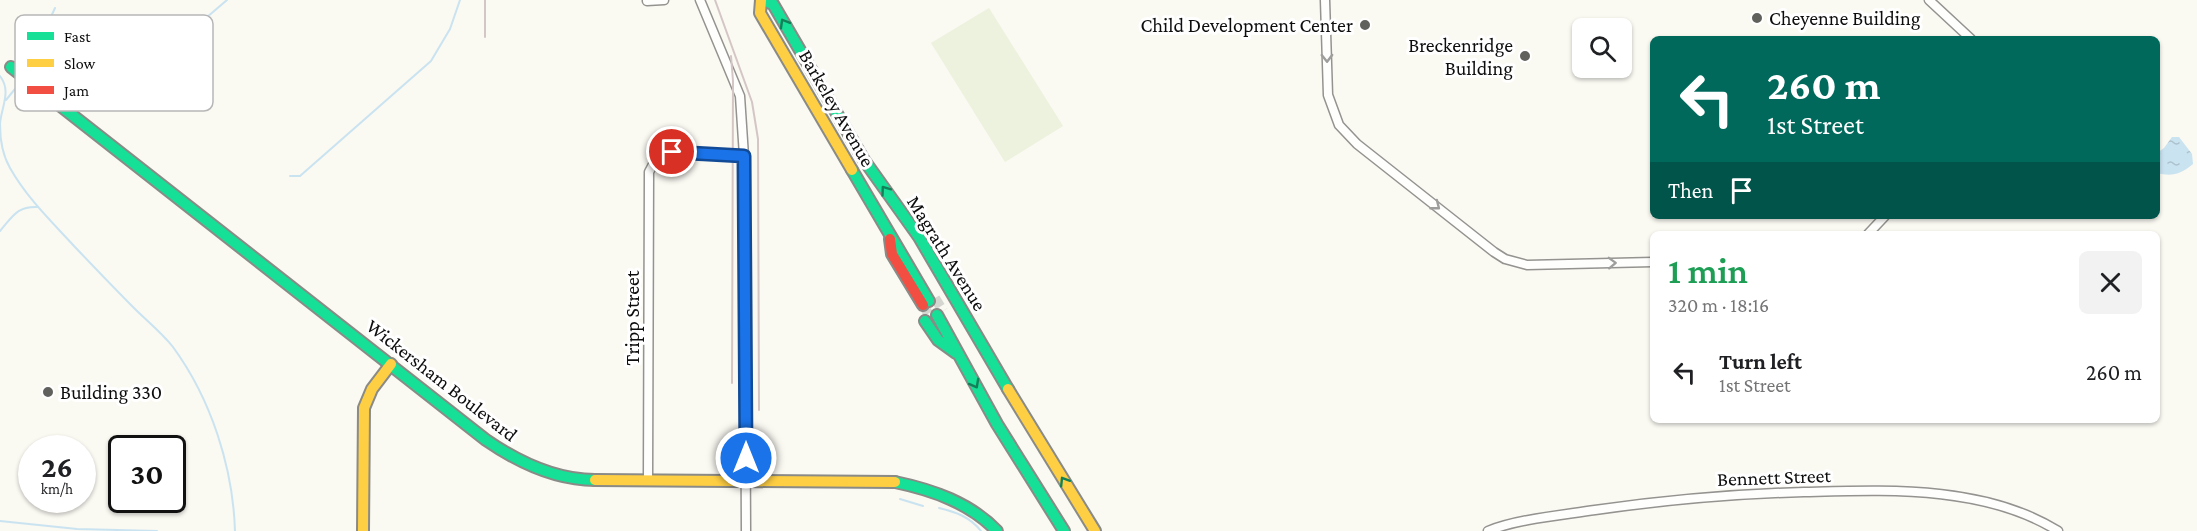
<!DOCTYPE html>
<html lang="en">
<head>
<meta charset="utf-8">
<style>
	body { margin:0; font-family:"Crimson Pro",serif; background:#f2f2f2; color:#202124; height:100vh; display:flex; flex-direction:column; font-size:22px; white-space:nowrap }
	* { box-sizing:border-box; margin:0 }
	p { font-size:20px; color:#757577 }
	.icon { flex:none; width:33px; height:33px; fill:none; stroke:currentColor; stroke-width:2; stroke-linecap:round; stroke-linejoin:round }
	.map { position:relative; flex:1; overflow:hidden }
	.details { position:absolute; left:1650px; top:231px; width:510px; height:192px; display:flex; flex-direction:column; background:#fff; border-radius:9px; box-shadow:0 2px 4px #0004 }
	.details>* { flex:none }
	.hud { position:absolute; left:1650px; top:36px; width:510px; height:183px; border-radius:9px; box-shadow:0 2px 4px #0004; background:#00695c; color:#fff; overflow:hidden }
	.controls { position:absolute; left:1572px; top:18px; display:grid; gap:12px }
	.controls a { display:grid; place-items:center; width:60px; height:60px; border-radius:9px; background:#fff; box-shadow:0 2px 4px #0004; font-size:30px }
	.speed { position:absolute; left:18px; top:435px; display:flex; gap:12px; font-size:30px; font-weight:700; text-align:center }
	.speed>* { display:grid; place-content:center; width:78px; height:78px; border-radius:50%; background:#fff; box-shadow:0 2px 4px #0004; line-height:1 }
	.speed small { font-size:15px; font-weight:400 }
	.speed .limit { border:3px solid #111; border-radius:9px; background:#fff; color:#111 }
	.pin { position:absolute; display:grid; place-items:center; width:51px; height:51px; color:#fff; margin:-26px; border:3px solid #fff; border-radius:50%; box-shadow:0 2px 6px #0007 }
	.me { position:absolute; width:66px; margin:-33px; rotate:0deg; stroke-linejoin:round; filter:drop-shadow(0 0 4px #0008) }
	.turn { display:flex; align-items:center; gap:21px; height:126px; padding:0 18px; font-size:27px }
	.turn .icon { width:78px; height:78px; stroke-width:2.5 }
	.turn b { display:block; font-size:42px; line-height:51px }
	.then { display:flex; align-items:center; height:57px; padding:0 18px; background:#0003; gap:12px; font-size:22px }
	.round { display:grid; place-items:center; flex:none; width:63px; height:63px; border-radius:9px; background:#f2f2f2 }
	.summary { display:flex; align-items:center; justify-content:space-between; height:102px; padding:0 18px }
	h1 { font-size:36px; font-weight:600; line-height:45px; color:#1e9e55 }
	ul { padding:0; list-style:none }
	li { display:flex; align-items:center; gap:18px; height:78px; padding:0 18px }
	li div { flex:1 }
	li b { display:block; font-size:22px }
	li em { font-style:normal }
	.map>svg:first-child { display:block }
	.pitch { fill:#ecf2dd }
	.water { fill:url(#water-ripples) }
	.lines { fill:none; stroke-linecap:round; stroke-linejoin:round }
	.stream { stroke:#cae3f1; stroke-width:2 }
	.secondary-tunnel { stroke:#d6d6d0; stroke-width:10; stroke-dasharray:10 5; stroke-linecap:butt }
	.street-casing { stroke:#949390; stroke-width:11 }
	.fast-casing { stroke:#8a8a87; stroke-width:14 }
	.slow-casing { stroke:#8a8a87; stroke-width:14 }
	.jam-casing { stroke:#8a8a87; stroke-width:14 }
	.street { stroke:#fefefd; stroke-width:8 }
	.fast { stroke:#16e098; stroke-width:10 }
	.slow { stroke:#ffcf43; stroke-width:10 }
	.jam { stroke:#f24e42; stroke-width:10 }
	.rail { stroke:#d5c6c6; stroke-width:2 }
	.oneway { stroke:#128159 }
	.oneway2 { stroke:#9e9e9d }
	.route-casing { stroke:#114b97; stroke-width:15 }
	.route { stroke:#1a73e8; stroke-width:10 }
	.poi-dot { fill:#60605d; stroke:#fff; stroke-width:2 }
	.labels { text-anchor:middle; stroke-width:6; stroke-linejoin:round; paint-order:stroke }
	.poi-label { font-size:20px; fill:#0d0d0d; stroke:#fff; text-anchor:start }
	.street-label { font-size:20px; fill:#0d0d0d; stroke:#fff }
	.key { fill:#fff; stroke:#b6b6b6; stroke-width:1.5 }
	.key-label { font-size:16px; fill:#0d0d0d }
</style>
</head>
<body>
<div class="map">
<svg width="2197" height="531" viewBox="0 0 2197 531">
	<defs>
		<pattern id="water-ripples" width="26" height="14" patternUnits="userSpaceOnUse" patternTransform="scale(1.5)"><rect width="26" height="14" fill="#cae3f1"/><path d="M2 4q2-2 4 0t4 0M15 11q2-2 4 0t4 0" fill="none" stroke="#acc2cd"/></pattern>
	</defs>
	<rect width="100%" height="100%" fill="#faf9f2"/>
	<!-- pitch -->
	<path class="pitch" d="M989 8 1063 126 1005 162 931 43Z"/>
	<!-- water -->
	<path class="water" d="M2172 137H2179L2192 154 2193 164C2181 174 2172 177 2157 173V153L2164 148Z"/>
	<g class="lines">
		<!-- stream -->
		<path class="stream" d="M36 49 55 8
			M25 71 31 59
			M0 76C12 91 1 108 0 124 0 139 3 156 10 168 27 198 51 221 74 246 94 267 114 288 134 308 147 321 162 333 173 347 211 399 233 467 235 531
			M116 95 227 0
			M6 100 19 84
			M290 176H300L431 61 450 29 460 0
			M0 231C13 216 17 206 38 207
			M900 499 923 506
			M939 508C956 512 970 517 981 531
			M0 521 77 529 157 531"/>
		<!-- secondary-tunnel -->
		<path class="secondary-tunnel" d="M935 298 943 311
			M923 305 931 318"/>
		<defs>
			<path id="street" d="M700 0 740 96 744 156 746 531
				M1325 0 1328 95 1339 125 1357 144 1494 252 1505 259 1527 265 1653 262
				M1929 0 1971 39
				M647 1 664 0
				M1868 234 1885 216
				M648 480 649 172 657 157 672 152 744 156
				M1488 531C1517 519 1563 515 1595 510 1665 500 1734 494 1804 492 1888 490 1984 485 2058 531"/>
			<path id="fast" d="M763 0 773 4 864 160 919 237 1008 389
				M11 67 486 440C518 462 555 480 595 480
				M852 170 929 301
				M937 315 997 424 1064 531
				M925 321 938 340 956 353
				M895 482C933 490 970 503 997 531"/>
			<path id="slow" d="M761 0 760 13 852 170
				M1008 389 1095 531
				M595 480 895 482
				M363 531 364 408 372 389 391 364"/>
			<path id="jam" d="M890 239 892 254 923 305"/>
		</defs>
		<!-- street casing -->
		<use href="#street" class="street-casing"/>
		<!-- fast casing -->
		<use href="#fast" class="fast-casing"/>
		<!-- slow casing -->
		<use href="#slow" class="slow-casing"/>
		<!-- jam casing -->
		<use href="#jam" class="jam-casing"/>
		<!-- street -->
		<use href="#street" class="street"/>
		<!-- fast -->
		<use href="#fast" class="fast"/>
		<!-- slow -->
		<use href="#slow" class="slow"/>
		<!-- jam -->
		<use href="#jam" class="jam"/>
		<!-- rail -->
		<path class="rail" d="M485 0V37
			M715 0 752 102 758 139 759 410
			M731 56 733 81 732 383"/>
	</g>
	<!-- one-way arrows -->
	<defs><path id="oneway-chevron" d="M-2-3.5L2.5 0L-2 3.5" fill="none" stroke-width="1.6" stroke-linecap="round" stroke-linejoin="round" transform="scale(1.5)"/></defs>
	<g class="oneway">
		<use href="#oneway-chevron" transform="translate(784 23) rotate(-120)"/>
		<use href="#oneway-chevron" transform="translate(885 190) rotate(-126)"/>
		<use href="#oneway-chevron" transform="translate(975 384) rotate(61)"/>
		<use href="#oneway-chevron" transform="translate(1064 481) rotate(-122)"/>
	</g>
	<g class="oneway2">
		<use href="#oneway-chevron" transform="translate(1327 58) rotate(89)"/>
		<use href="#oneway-chevron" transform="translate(1436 206) rotate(38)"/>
		<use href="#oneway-chevron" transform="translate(1612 263) rotate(-2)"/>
	</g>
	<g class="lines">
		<defs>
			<path id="route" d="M672 152 744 156 746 458"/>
		</defs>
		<!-- route casing -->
		<use href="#route" class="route-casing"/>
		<!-- route -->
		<use href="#route" class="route"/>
	</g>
	<!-- markers -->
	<g class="poi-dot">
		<circle cx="1757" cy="18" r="6"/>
		<circle cx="1365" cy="25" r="6"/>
		<circle cx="1525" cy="56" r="6"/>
		<circle cx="48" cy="392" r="6"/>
	</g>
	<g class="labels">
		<!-- poi labels -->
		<g class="poi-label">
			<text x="1769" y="25">Cheyenne Building</text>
			<text x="1353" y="32" text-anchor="end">Child Development Center</text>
			<text x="1513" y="52" text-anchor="end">Breckenridge<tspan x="1513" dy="23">Building</tspan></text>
			<text x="60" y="399">Building 330</text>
		</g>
		<!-- street labels -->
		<g class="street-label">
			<text transform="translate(837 108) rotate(60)" y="7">Barkeley Avenue</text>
			<text transform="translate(947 253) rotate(58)" y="7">Magrath Avenue</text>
			<text transform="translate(632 318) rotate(-90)" y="7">Tripp Street</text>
			<text transform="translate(442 380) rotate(38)" y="7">Wickersham Boulevard</text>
			<text transform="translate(1774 477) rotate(-2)" y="7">Bennett Street</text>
		</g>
	</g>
	<!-- legend -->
	<rect x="15" y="15" width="198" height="96" rx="9" class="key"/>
	<rect x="27" y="32" width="27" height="8" fill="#16e098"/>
	<rect x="27" y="59" width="27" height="8" fill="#ffcf43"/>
	<rect x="27" y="86" width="27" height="8" fill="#f24e42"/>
	<g class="key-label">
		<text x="64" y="42">Fast</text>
		<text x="64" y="69">Slow</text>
		<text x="64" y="96">Jam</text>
	</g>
</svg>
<div class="controls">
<a><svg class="icon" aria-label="search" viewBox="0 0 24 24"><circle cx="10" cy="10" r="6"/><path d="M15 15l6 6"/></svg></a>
</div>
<div class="speed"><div>26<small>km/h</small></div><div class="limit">30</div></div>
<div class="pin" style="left:672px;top:152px;background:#d93025"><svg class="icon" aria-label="arrive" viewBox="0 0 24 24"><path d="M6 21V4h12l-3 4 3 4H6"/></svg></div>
<svg class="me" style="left:746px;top:458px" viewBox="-20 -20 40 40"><circle r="17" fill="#1a73e8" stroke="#fff" stroke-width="3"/><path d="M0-11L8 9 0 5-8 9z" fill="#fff"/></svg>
<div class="hud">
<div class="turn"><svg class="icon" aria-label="left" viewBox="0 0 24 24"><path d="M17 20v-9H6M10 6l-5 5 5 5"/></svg><div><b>260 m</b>1st Street</div></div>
<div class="then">Then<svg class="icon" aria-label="arrive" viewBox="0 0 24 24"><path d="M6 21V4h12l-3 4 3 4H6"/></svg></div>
</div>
<section class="details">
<div class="summary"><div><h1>1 min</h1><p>320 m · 18:16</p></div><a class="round"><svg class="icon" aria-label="close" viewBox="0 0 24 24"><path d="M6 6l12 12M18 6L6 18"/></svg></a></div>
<ul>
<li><svg class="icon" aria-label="left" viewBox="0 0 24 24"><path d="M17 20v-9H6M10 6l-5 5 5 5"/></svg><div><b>Turn left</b><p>1st Street</p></div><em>260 m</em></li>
</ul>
</section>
</div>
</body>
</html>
